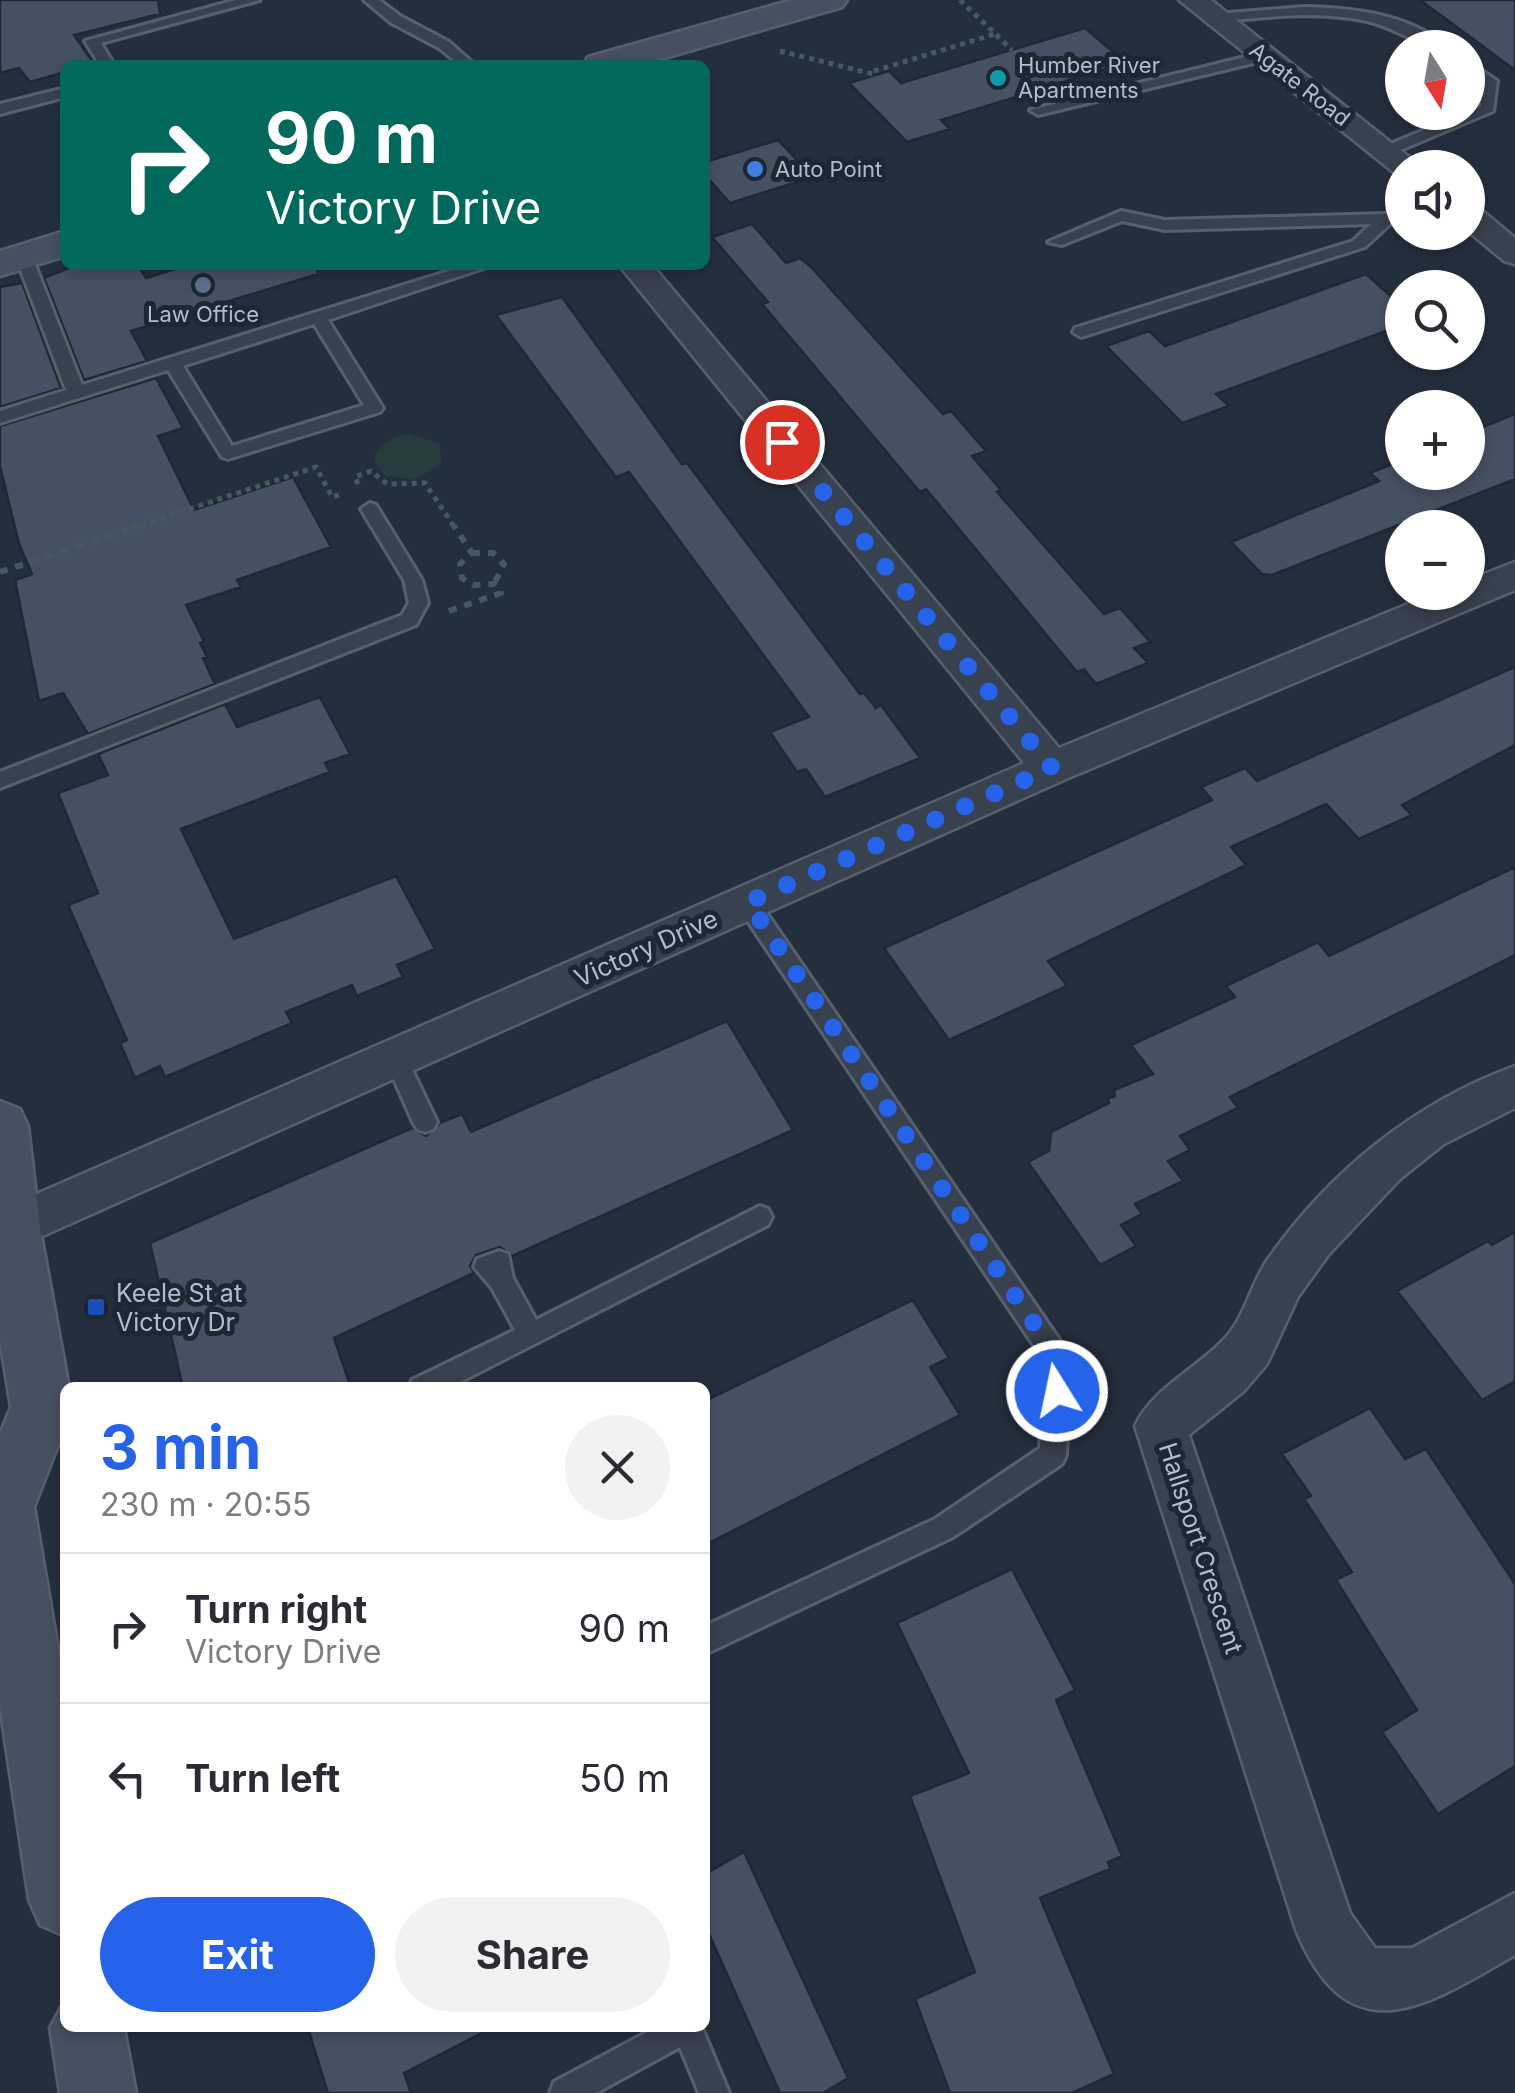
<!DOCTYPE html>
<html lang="en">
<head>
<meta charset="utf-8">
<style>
	body { margin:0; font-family:Inter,sans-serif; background:#f2f2f3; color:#2b2b33; height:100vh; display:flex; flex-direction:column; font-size:38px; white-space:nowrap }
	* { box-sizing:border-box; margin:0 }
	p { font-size:32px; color:#7c7c81 }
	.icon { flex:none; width:55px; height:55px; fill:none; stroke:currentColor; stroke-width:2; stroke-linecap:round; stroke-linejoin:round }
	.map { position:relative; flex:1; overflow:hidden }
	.drawer { position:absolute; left:60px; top:1382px; width:650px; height:650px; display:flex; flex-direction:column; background:#fff; border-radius:15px; box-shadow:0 5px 15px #0003 }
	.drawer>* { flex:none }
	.guide { position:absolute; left:60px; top:60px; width:650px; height:210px; border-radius:15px; box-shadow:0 5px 15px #0003; background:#00695c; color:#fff; overflow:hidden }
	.needle { width:65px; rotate:169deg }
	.buttons { position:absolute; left:1385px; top:30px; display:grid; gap:20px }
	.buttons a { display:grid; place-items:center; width:100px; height:100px; border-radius:50%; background:#fff; box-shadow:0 5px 15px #0003; font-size:50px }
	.pin { position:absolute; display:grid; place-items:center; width:85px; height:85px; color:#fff; margin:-42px; border:5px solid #fff; border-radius:50%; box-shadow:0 2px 10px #0007 }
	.me { position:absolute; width:110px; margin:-55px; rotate:350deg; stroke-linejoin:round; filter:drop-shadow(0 0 8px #0008) }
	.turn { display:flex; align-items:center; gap:35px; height:210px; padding:0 40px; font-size:45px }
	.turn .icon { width:130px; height:130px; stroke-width:2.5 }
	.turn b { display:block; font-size:70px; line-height:85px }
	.round { display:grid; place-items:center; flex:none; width:105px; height:105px; border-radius:52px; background:#f2f2f3 }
	.overview { display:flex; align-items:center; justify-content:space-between; height:170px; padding:0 40px }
	h1 { font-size:60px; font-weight:700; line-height:75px; color:#2563eb }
	.button { display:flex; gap:20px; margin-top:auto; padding:20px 40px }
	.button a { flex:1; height:115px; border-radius:60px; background:#2563eb; color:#fff; font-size:40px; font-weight:700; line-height:115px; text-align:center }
	.button a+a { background:#f2f2f3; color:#2b2b33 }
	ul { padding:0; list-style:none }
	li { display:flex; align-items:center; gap:30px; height:150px; padding:0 40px; border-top:2px solid #e1e1e2 }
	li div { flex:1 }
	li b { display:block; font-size:38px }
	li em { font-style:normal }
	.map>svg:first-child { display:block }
	.green { fill:#263c3f }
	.building { fill:#455162; stroke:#1f2835; stroke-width:2.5 }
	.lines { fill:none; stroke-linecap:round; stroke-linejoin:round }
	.service-casing { stroke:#565f6c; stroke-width:6 }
	.minor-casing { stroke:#565f6c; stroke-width:5 }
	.secondary-casing { stroke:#565f6c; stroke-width:5 }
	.path-far1 { stroke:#44595c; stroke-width:5; stroke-dasharray:5 5; stroke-linecap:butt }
	.path { stroke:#44595c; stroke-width:6; stroke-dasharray:8 8; stroke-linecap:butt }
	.service { fill:#38414e; fill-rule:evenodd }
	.minor { fill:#38414e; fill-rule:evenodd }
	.secondary { fill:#465061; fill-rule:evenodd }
	.route { stroke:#2563eb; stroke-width:18; stroke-dasharray:0 32.4 }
	.culture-dot { fill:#0f9aa8; stroke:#1d2633; stroke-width:4 }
	.shop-dot { fill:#3f7fe0; stroke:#1d2633; stroke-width:4 }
	.service-dot { fill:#5c6f8a; stroke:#1d2633; stroke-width:4 }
	.transit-dot { fill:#1a4fb4; stroke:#1d2633; stroke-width:4 }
	.labels { text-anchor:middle; stroke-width:10; stroke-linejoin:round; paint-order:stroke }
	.far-poi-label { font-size:22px; fill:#b4bcc9; stroke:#1d2633; text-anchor:start }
	.far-street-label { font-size:22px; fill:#b4bcc9; stroke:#1d2633 }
	.street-label { font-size:25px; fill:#b4bcc9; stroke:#1d2633 }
	.poi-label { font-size:25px; fill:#b4bcc9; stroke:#1d2633; text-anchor:start }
</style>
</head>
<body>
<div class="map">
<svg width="1515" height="2093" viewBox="0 0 1515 2093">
	<rect width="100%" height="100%" fill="#242f3e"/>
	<!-- green -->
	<path class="green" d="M409 434 439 443 442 463 415 480 384 475 374 461C377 443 393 437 409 434Z"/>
	<!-- building -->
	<path class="building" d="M0 0H158L160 14 74 35 94 64 65 65V72L30 82 19 68 0 73Z
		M1420 0H1515V70Z
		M1085 28 1126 63 941 120 950 129 907 142 849 83 889 71 901 83Z
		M778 140 813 177 730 203 705 175V162Z
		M752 224 786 263 800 258 811 267 943 414 951 411 986 451 972 456 1001 490 997 492 1104 614 1120 608 1150 642 1134 648 1148 663 1096 684 1084 669 1077 672 926 489 920 492 800 349 762 304 768 302 712 237Z
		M76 265H138L146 278 188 265H316L318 274 131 331 147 361 84 380 44 278Z
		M1366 274 1402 306V325L1216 394 1229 406 1182 423 1106 346 1149 331 1165 346Z
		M22 283 61 388 0 407V287Z
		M562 297 682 464 687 463 860 694 864 693 876 708 881 705 920 758 825 797 806 769 797 772 770 732 809 717 629 472 616 477 496 315Z
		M156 378 183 428 158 436 194 510 293 477 331 547 237 580 241 587 186 605 204 641 200 643 207 657 203 658 215 684 88 734 63 693 39 701 15 580 32 574 19 544 0 466V426Z
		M1515 414V479L1272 575 1262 574 1231 542 1379 481 1370 473 1402 460V472H1468V433Z
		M1515 667V745L1402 805 1412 815 1359 839 1326 804 1231 847 1246 865 1048 961 1067 986 949 1040 884 948 1212 800 1201 787 1245 768 1257 781Z
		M320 697 350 754 325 763 330 772 181 829 234 939 396 876 435 949 397 965 403 977 357 996 352 985 286 1012 292 1023 165 1077 160 1066 135 1078 120 1043 127 1040 68 905 98 893 58 793 108 775 98 754 225 704 237 727Z
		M1515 867V955L1230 1097 1238 1108 1180 1136 1190 1150 1168 1161 1183 1181 1135 1204 1142 1214 1121 1225 1136 1246 1100 1265 1028 1162 1049 1151 1051 1132 1109 1103 1107 1099 1115 1096 1114 1090 1153 1074 1131 1045 1235 997 1226 986 1318 942 1329 956Z
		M727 1021 793 1130 512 1256 500 1247 476 1255 470 1266 474 1273 334 1338 351 1388H183L150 1243 412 1128 426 1136 440 1123 462 1114 471 1132Z
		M1515 1232V1381L1482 1400 1397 1291 1488 1241 1492 1245Z
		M913 1300 949 1358 930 1367 960 1415 705 1545V1401Z
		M1370 1408 1405 1459 1426 1449 1515 1584V1766L1438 1814 1382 1732 1417 1710 1336 1580 1352 1572 1304 1499 1311 1496 1282 1454Z
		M1012 1569 1075 1690 1056 1700 1122 1856 1108 1862 1110 1869 1040 1898 1114 2074 1072 2093H950L915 1999 975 1972 910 1796 969 1773 897 1623Z
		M744 1852 848 2078 823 2093H780L705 1925V1874Z
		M308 2028H492L404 2073 411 2093H328Z"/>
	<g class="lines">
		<defs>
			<path id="service" d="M236 0H260L101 43 114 65H100L85 41Z
				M364 0H379L400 16 449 42 475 65H460L439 48 390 22Z
				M1304 7C1354 8 1410 14 1449 48 1420 48 1395 27 1367 21 1318 10 1265 17 1216 22L1209 18 1216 14Z
				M1265 52 1270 53V59L1038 115 1030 110Z
				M1468 61 1497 81 1493 111 1391 154H1381V148L1481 106 1482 82 1468 72Z
				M65 88V97L0 114V104Z
				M1402 209V219L1392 222 1365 247 1081 337 1073 332 1075 328 1353 241 1371 224 1165 230 1122 221 1062 245 1048 242 1121 211 1165 220 1385 214Z
				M24 252 32 257 82 385 468 265H493L328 320 383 408 380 412 228 459 222 457 168 370 0 423V411L66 390 16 257ZM314 324 364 405 232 446 183 366Z
				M370 503 376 505 422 580 428 603 416 625 0 788V772L402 615 409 603 404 580 361 509Z
				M747 893 755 896 1067 1351 1070 1359 1066 1455 1062 1464 953 1537 705 1654V1626L935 1519 1040 1448 1045 1362 739 908 736 902Z
				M396 1049 404 1052 407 1059 437 1122 433 1129 425 1132 417 1129 413 1122 385 1059 388 1052Z
				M760 1206 768 1209 772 1217 768 1225 448 1388H409L412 1380 515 1330 492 1288 474 1267 477 1259 499 1251 508 1254 513 1278 536 1320Z
				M655 2028H702L729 2093H699L680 2047 596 2093H550L554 2082Z"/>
			<path id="minor" d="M1179 0H1211L1423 168H1402V176L1397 175Z
				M1468 205 1479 208 1515 238V264L1504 261 1468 231Z
				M619 265H652L1059 748 1437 592H1468V580L1515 562V590L1066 779 0 1255V1210L1024 763Z
				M1515 1066V1108L1444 1144 1400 1179 1329 1254 1298 1297 1267 1364 1244 1391 1189 1435 1350 1913 1375 1948H1412L1515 1893V1955C1425 2007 1349 2058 1296 1930L1135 1426C1152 1388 1200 1367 1227 1336 1245 1315 1251 1285 1266 1262 1328 1173 1413 1103 1515 1066Z"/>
			<path id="secondary" d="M792 0H847L842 7 640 65H583L588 57Z
				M65 231V256L0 276V251Z
				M0 1101 20 1109 28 1126 40 1229 69 1388H65V1427L34 1507 65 1690V1936L40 1925 29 1900 0 1706V1434L11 1407 0 1340Z
				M65 2000V2028H124L136 2093H60L50 2028Z"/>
		</defs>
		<!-- service casing -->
		<use href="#service" class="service-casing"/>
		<!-- minor casing -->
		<use href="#minor" class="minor-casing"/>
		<!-- secondary casing -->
		<use href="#secondary" class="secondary-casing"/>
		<!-- path-far1 -->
		<path class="path-far1" d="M960 0 1012 50
			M780 51 877 75
			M874 71 995 34
			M358 484 355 477 371 471 387 484 425 483 455 528
			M132 528 316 467 332 497 343 494"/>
		<!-- path -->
		<path class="path" d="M472 553H493L504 564 494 584
			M0 572 140 526
			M449 611 501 593 494 584 473 585 462 578 460 564 472 553 454 526"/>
		<!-- service -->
		<use href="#service" class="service"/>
		<!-- minor -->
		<use href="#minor" class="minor"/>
		<!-- secondary -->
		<use href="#secondary" class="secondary"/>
	</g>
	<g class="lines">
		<!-- route -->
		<path class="route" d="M782 442 1052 768 748 902 1058 1359 1057 1391"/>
	</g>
	<!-- markers -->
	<circle class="culture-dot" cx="998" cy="78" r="10"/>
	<circle class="shop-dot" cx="755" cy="169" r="10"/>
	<circle class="service-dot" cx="203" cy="285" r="10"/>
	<rect class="transit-dot" x="86" y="1297" width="20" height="20" rx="5"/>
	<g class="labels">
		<!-- far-poi labels -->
		<g class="far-poi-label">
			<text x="1018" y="73">Humber River<tspan x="1018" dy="25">Apartments</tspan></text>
			<text x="775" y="177">Auto Point</text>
			<text x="203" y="322" text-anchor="middle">Law Office</text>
		</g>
		<!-- far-street labels -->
		<g class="far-street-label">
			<text transform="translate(1300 84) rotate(38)" y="8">Agate Road</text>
		</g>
		<!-- street labels -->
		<g class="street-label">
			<text transform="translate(646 948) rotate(-24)" y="9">Victory Drive</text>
			<text transform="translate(1201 1548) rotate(72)" y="9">Hallsport Crescent</text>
		</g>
		<!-- poi labels -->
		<g class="poi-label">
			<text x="116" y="1302">Keele St at<tspan x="116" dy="29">Victory Dr</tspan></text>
		</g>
	</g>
</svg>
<div class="buttons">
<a><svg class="needle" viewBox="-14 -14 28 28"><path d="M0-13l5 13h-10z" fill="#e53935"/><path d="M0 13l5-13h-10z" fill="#7c7c81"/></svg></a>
<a><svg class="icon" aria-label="sound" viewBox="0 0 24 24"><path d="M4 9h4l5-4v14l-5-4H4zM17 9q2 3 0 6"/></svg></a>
<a><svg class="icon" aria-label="search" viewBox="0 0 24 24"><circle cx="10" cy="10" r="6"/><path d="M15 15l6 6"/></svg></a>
<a>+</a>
<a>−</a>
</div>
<div class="pin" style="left:782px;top:442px;background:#d93025"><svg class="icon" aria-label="arrive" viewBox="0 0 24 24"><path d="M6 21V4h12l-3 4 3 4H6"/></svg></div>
<svg class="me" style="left:1057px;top:1391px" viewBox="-20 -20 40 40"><circle r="17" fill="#2563eb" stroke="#fff" stroke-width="3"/><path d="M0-11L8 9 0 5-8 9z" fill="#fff"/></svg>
<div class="guide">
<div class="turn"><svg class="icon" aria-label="right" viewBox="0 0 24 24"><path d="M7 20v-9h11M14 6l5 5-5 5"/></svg><div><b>90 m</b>Victory Drive</div></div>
</div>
<section class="drawer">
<div class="overview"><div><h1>3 min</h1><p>230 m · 20:55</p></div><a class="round"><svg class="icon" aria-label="close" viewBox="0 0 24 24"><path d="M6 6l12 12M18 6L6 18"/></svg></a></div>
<ul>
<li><svg class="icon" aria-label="right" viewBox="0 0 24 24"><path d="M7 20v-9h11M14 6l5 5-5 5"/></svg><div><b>Turn right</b><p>Victory Drive</p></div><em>90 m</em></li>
<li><svg class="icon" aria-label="left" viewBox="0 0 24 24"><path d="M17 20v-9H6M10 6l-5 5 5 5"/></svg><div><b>Turn left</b></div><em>50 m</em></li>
</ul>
<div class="button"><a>Exit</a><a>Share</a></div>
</section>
</div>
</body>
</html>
